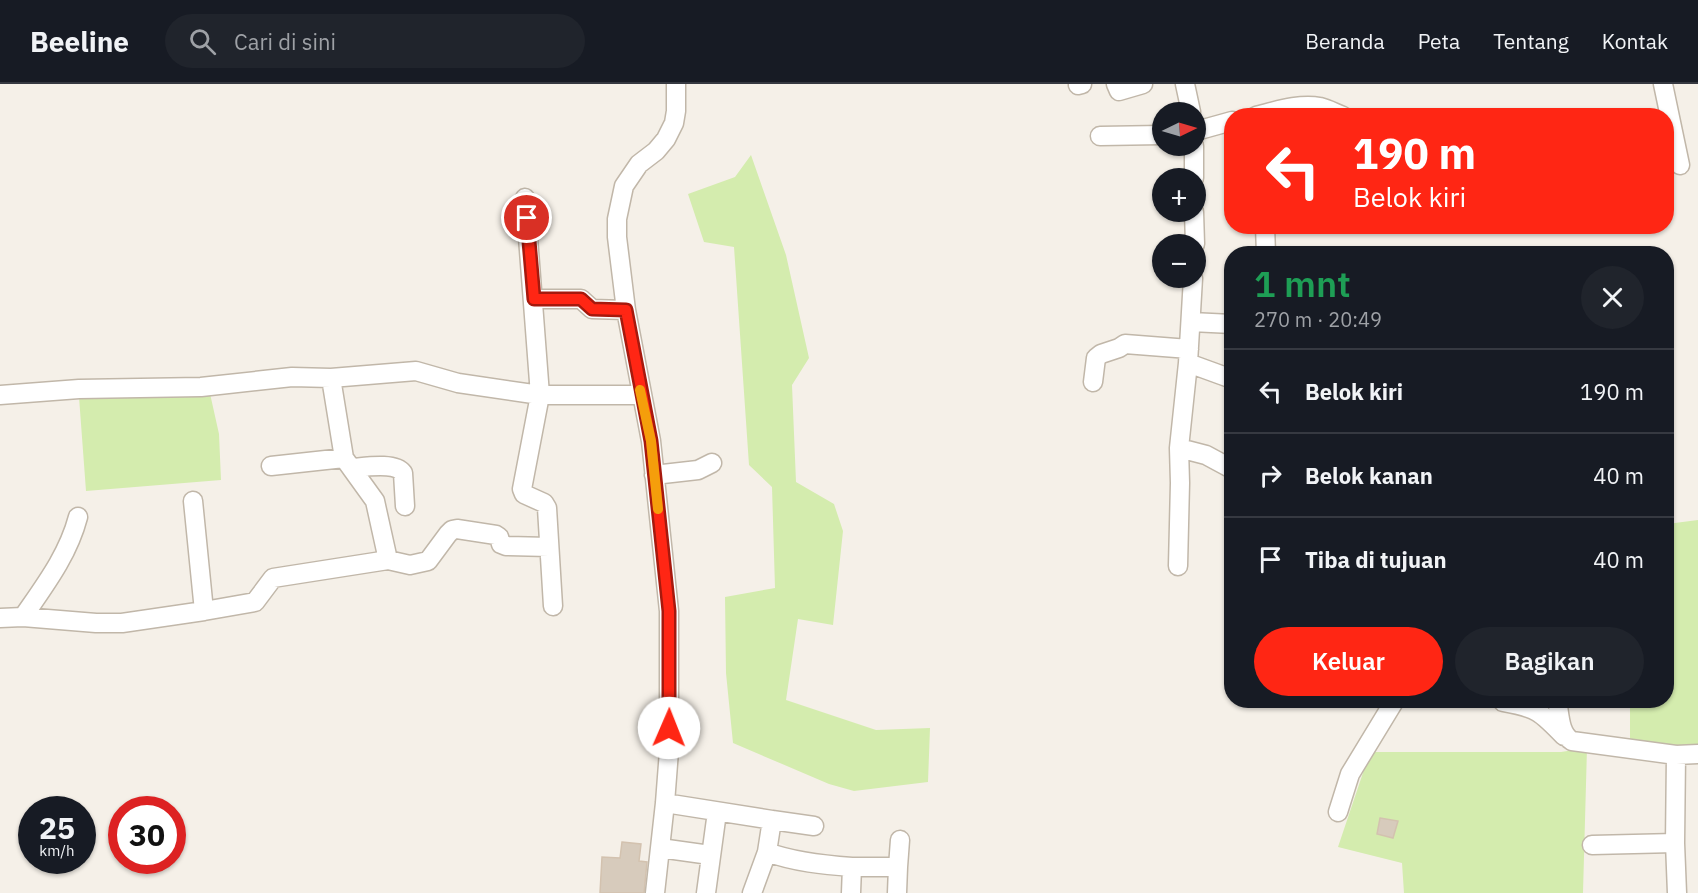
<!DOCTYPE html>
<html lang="id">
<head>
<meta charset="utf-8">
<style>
	body { margin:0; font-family:"IBM Plex Sans",sans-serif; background:#20242c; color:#f1f3f6; height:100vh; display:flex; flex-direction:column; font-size:22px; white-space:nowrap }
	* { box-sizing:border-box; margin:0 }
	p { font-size:20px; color:#9ea1a6 }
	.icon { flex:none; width:33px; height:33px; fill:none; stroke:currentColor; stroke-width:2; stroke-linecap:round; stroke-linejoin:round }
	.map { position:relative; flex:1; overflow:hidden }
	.drawer { position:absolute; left:1224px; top:162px; width:450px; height:462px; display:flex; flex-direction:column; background:#171b24; border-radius:24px; box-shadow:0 2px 4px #0004 }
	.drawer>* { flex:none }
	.hud { position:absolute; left:1224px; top:24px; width:450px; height:126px; border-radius:24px; box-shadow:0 2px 4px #0004; background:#ff2614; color:#fff; overflow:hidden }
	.needle { width:39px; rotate:85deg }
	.controls { position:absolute; left:1152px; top:18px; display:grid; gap:12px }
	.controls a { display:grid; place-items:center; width:54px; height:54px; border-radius:50%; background:#171b24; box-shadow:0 2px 4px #0004; font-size:30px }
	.speed { position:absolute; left:18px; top:712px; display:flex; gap:12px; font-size:30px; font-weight:700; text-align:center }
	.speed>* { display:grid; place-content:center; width:78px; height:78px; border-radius:50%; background:#171b24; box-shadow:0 2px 4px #0004; line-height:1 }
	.speed small { font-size:15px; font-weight:400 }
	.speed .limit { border:9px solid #d22; background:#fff; color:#111 }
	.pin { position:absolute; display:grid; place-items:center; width:51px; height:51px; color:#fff; margin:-26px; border:3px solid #fff; border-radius:50%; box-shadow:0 2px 6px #0007 }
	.me { position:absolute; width:66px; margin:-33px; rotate:1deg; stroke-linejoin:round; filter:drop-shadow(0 0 4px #0008) }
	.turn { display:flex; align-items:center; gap:21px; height:126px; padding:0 30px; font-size:27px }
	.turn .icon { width:78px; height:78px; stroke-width:2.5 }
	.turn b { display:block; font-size:42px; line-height:51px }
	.round { display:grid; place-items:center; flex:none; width:63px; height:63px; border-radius:32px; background:#20242c }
	.headline { display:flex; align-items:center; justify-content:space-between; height:102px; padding:0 30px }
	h1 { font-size:36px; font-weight:600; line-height:45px; color:#1e9e55 }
	.button { display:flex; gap:12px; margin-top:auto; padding:12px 30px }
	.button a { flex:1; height:69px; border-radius:36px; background:#ff2614; color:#fff; font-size:24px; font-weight:600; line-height:69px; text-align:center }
	.button a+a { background:#20242c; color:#f1f3f6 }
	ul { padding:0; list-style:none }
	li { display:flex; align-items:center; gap:18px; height:84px; padding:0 30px; border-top:2px solid #363941 }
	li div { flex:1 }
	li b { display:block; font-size:22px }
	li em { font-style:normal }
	header { display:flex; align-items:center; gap:36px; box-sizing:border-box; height:84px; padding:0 30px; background:#171b24; border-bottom:2px solid #363941 }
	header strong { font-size:28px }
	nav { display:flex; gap:33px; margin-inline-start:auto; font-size:21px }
	.search { width:420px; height:54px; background:#20242c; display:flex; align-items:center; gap:15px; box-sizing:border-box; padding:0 21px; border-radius:33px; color:#9ea1a6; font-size:22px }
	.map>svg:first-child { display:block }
	.green { fill:#d4ecae }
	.building { fill:#d7cbbc; stroke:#d3c2af; stroke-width:1.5 }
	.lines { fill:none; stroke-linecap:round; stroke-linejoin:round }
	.minor-casing { stroke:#c1b7a9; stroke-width:21 }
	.minor { stroke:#fff; stroke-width:18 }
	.route-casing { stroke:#a6190d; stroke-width:15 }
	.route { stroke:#ff2614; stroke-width:10 }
	.slow { stroke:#f59e0b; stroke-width:10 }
</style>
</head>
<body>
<header>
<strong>Beeline</strong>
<div class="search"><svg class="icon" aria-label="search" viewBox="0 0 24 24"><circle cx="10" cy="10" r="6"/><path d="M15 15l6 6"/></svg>Cari di sini</div>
<nav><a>Beranda</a><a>Peta</a><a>Tentang</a><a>Kontak</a></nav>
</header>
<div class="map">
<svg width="1698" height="809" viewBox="0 0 1698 809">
	<rect width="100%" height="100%" fill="#f5f0e8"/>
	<!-- green -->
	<path class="green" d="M751 71 786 171 809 274 792 301 796 398 834 420 843 447 833 541 798 535 786 616 876 646 930 644 928 698 854 707 829 700 733 659 726 589 725 513 775 504 772 403 749 381 734 163 704 158 688 110 735 93Z
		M209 305 219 350 221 396 86 407 79 313Z
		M1698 436V664L1630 662V617L1666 616 1667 440Z
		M1587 664 1583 809H1404L1402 779 1338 763 1370 668H1561Z"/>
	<!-- building -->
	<path class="building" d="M1380 734 1398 737 1393 754 1377 750Z
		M622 758 641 760 639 777 647 778 644 809H600L602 773 620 774Z"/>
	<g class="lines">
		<defs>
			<path id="minor" d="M1116 0 1119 7 1143 0
				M1185 0 1191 28
				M1663 0 1680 81
				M1078 1 1082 0
				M1256 32C1276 27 1299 19 1320 23 1328 25 1335 29 1343 32
				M1196 47 1232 37
				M1100 52 1162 51
				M1194 94V62
				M525 114 540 311 522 405 524 410 544 419 547 424 553 522
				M1194 128 1195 160
				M1265 142 1266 170
				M1193 194 1188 279 1179 364 1206 371 1232 385
				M534 215H581L592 225 626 226
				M1191 238 1232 240
				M1188 279 1232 295
				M1093 298 1096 274 1101 270 1119 264 1125 260 1189 265
				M0 311 79 305 201 303 292 293 331 294 416 287 458 299 540 311H641
				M271 382 344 374
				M352 384C365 383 395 378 403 389L405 422
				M654 391 698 386 712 379
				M388 476 410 481 428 477 448 450 452 446 457 445 496 451 499 453 501 460 506 462 549 463
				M1178 482 1180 399 1179 364
				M204 527 255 518 273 494 388 476 375 417 344 374 331 294
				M23 533 96 539H122L204 527 193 417
				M0 534 23 533C45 501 68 471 78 433
				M1557 616C1560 631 1559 649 1572 657L1676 671 1698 670
				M1503 618C1537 624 1540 627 1564 652
				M1676 671 1675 759 1677 809
				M665 719 772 736 767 768C794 778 824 781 852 783L851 809
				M1338 728 1350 690 1395 616
				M772 736 814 742
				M1592 761 1675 759
				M660 764 710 771
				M852 783H898L897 809
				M898 783 900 756
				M655 809 665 719 669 667V527L651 357 626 226 617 153V135L624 102 639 80 656 67 666 55 674 39 676 27V0
				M706 809 717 728
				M752 809 767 768"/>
		</defs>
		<!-- minor casing -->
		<use href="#minor" class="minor-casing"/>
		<!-- minor -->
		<use href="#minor" class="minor"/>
	</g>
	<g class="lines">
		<defs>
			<path id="route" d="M527 134 534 215H581L592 225 626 226 651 357 669 527V644"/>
		</defs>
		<!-- route casing -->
		<use href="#route" class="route-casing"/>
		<!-- route -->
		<use href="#route" class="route"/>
		<!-- slow -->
		<path class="slow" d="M640 306 651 357 658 425"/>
	</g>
</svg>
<div class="controls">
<a><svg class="needle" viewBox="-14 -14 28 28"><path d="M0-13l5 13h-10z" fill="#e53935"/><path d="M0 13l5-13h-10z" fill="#9ea1a6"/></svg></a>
<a>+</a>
<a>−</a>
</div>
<div class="speed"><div>25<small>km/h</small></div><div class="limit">30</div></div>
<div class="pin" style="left:527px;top:134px;background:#d93025"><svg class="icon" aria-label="arrive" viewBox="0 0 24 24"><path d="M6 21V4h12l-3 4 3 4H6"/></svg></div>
<svg class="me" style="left:669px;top:644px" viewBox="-20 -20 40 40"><circle r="19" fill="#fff"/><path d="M0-13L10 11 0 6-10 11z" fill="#ff2614"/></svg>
<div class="hud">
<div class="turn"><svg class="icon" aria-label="left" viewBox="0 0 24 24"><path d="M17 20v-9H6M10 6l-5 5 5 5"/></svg><div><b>190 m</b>Belok kiri</div></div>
</div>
<section class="drawer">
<div class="headline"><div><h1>1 mnt</h1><p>270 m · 20:49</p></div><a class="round"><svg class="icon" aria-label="close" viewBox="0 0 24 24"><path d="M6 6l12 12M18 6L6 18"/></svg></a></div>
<ul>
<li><svg class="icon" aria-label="left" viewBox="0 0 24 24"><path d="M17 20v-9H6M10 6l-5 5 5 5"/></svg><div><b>Belok kiri</b></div><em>190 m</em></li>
<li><svg class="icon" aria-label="right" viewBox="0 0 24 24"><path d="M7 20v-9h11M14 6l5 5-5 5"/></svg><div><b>Belok kanan</b></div><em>40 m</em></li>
<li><svg class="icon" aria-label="arrive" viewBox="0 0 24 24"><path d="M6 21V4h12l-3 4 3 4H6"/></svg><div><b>Tiba di tujuan</b></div><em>40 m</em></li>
</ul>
<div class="button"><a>Keluar</a><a>Bagikan</a></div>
</section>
</div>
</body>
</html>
